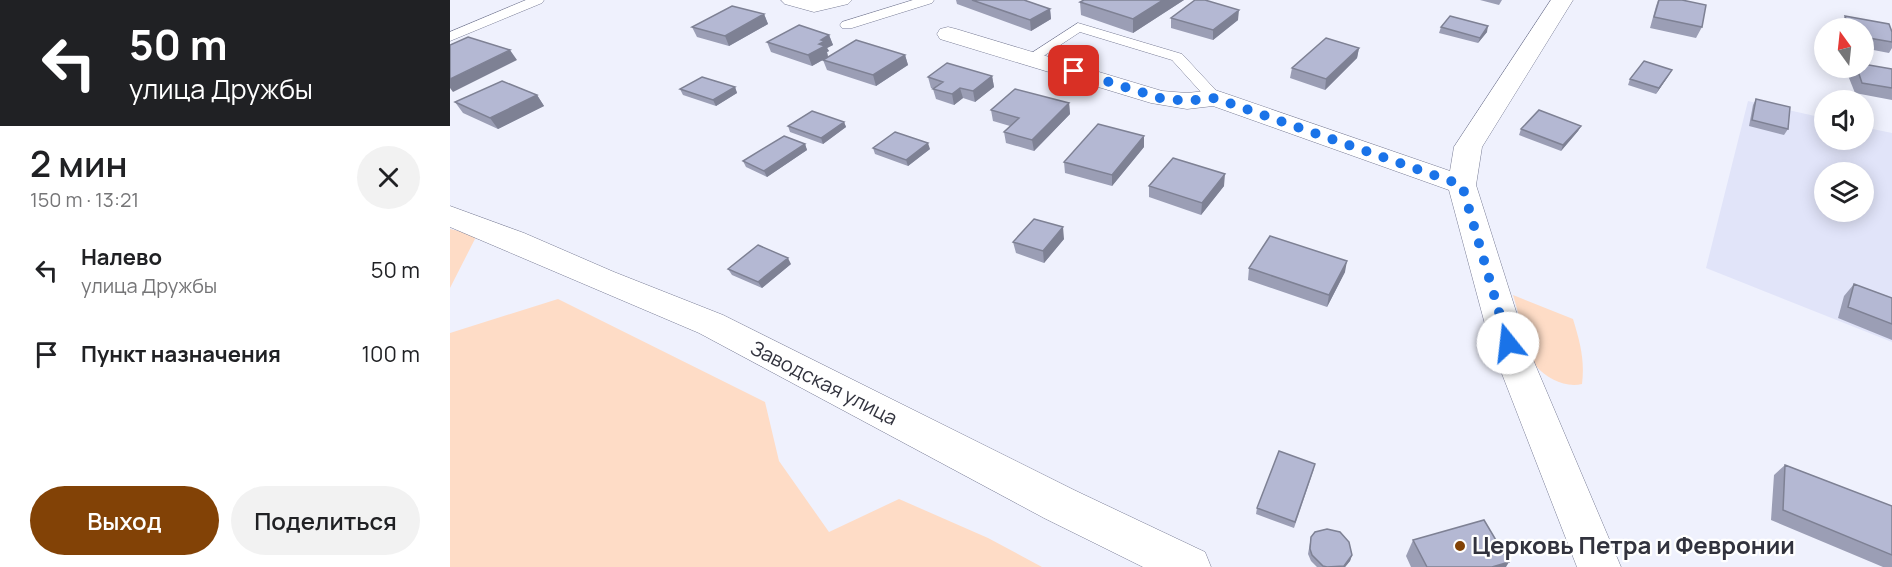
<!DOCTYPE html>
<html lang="ru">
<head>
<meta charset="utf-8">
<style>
	body { margin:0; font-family:Manrope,sans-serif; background:#f2f2f2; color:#202124; height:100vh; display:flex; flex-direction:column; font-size:22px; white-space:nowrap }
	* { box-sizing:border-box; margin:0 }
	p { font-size:20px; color:#757577 }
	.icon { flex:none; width:33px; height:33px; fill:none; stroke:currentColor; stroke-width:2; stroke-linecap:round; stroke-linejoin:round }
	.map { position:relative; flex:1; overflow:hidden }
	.sheet { display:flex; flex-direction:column; background:#fff; width:450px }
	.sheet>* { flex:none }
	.guide { background:#202124; color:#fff; overflow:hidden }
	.needle { width:39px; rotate:345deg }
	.tools { position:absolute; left:1364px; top:18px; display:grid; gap:12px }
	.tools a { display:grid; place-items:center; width:60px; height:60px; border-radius:50%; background:#fff; box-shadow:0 3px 15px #0003; font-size:30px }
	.pin { position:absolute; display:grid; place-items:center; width:51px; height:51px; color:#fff; margin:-26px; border-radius:12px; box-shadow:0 3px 9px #0006 }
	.me { position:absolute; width:66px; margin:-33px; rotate:344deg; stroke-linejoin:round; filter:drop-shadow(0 0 4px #0008) }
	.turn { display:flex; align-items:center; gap:21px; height:126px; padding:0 30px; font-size:27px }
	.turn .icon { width:78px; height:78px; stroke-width:2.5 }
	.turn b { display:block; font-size:42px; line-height:51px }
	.round { display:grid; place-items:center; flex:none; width:63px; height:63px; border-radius:32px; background:#f2f2f2 }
	.head { display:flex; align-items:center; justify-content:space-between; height:102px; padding:0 30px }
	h1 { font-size:36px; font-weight:600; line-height:45px }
	.primary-button { display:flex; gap:12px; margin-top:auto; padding:12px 30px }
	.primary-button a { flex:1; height:69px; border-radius:36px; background:#824206; color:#fff; font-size:24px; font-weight:600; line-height:69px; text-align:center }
	.primary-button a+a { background:#f2f2f2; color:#202124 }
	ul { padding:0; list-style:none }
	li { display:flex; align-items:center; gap:18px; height:84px; padding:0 30px }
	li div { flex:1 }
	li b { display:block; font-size:22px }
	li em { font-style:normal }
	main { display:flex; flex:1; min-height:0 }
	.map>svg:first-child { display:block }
	.built { fill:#e1e4f9; fill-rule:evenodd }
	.green { fill:#fedcc6 }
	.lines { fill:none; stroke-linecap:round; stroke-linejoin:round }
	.lane-casing { stroke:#797d96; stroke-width:1 }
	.street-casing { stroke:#797d96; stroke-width:1 }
	.lane { fill:#fff; fill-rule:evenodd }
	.street { fill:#fff; fill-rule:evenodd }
	.wall { fill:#9b9eb5 }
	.shaded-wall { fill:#7e8194 }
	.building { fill:#b4b8d3; stroke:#7e8194; stroke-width:1.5 }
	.route { stroke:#1a73e8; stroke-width:10; stroke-dasharray:0 18 }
	.poi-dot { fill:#824206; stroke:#fff; stroke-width:2 }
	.labels { text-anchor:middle; stroke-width:4.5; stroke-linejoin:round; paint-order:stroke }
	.street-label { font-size:20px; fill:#32333e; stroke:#fff }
	.near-poi-label { font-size:24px; font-weight:bold; fill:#32333e; stroke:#fff; text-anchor:start }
</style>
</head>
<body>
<main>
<section class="sheet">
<div class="guide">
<div class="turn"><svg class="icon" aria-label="left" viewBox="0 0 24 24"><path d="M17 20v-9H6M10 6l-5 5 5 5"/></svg><div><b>50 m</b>улица Дружбы</div></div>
</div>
<div class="head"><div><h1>2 мин</h1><p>150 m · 13:21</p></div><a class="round"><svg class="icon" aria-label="close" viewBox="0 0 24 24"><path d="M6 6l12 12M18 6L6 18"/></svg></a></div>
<ul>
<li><svg class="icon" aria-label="left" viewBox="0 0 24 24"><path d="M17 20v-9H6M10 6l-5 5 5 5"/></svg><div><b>Налево</b><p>улица Дружбы</p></div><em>50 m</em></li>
<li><svg class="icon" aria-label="arrive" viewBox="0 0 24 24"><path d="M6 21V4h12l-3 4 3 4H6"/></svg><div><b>Пункт назначения</b></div><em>100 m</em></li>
</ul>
<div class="primary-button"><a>Выход</a><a>Поделиться</a></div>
</section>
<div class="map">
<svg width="1442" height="567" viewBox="0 0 1442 567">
	<rect width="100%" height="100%" fill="#eff1fd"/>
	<!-- built -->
	<path class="built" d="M1298 101 1374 118V140H1413V127L1442 133V342L1256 268ZM1374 172H1413V212H1374Z"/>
	<!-- green -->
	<path class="green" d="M0 229 27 235 0 288Z
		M1063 295 1123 319C1130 342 1135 360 1132 384 1116 388 1097 379 1086 366 1078 357 1068 310 1063 295Z
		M108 299 315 402 329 461 379 532 449 499 538 538 592 567H0V333Z"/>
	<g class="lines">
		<defs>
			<path id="lane" d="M76 0H94L92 3 0 41V32Z
				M463 0H484L482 3 402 28H392L390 25 392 22Z
				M628 23 732 54 773 98 765 103 759 101 722 60 630 32 586 61 581 62 574 58Z"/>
			<path id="street" d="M331 0H402L398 4 364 12 335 4Z
				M1101 0H1123L1032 147 1026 185 1076 343 1171 567H1127L1040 343 999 190 763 106 737 109 701 103 490 39 487 34 490 29 498 27 506 29 712 91 737 93 765 90 774 93 1000 171 1004 147Z
				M0 206 74 233 164 272 273 315 624 490 755 552 761 567H693L594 518 249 333 0 227Z"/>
		</defs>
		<!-- lane casing -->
		<use href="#lane" class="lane-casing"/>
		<!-- street casing -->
		<use href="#street" class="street-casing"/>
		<!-- lane -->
		<use href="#lane" class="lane"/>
		<!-- street -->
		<use href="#street" class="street"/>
	</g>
	<!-- wall -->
	<path class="wall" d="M506 0H574L600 9 601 19 581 31 507 4Z
		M634 0H734L683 33 631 15 630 2Z
		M1030 0H1052L1049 5Z
		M1208 0H1232L1252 27 1246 38 1200 28 1206 6Z
		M314 14 318 24 279 46 247 37 242 27Z
		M1395 16 1442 32V48L1439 53 1413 48V28H1389V27Z
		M721 18 788 20 763 40 721 28Z
		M991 27 1037 32 1028 43 989 33Z
		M379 35 383 45 377 48 379 51 377 52 378 57 362 66 321 52 317 42Z
		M909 48 907 58 875 90 840 78 842 68Z
		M455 55 458 65 426 86 377 70 373 60Z
		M1401 68 1442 69V100L1405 93 1397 73Z
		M1219 75 1206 94 1178 85 1180 79Z
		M542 76 544 87 525 102 513 98 504 105 486 99 483 89 481 88 478 77Z
		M285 87 287 93 266 106 233 95 230 89Z
		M87 95 94 106 48 129 13 113 5 102Z
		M1306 99 1338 129 1334 135 1299 126 1303 105Z
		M619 103 620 114 584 151 556 143 554 132 560 126 543 121 541 110Z
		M394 122 396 127 373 144 340 132 338 126Z
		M1131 126 1128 131 1111 151 1069 135 1071 129Z
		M355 144 357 150 317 177 296 167 293 161Z
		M694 147 662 186 615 173 614 162Z
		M423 148 480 149 458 166 425 154Z
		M699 186H774L751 215 699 197Z
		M614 239 594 263 566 253 563 242Z
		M341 264 312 288 282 275 278 269Z
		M799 268 895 272 877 307 798 280Z
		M1404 284 1442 298V340L1388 318 1394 296Z
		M1335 465 1442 506V567H1433L1321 520 1324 475Z
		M864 469 844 528 806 514 807 508Z
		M861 537 902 555 900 561 895 567H867L861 561 858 554Z
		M963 540 1056 567H961L956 556Z"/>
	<!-- shaded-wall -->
	<path class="shaded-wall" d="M713 0H734L683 33V19Z
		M600 9 601 19 581 31 580 20Z
		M789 10 788 20 763 40V30Z
		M314 14 318 24 279 46 275 36Z
		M1038 26 1037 32 1028 43 1030 38Z
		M379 35 383 45 377 48 379 51 377 52 378 57 362 66 358 55 369 44 371 40Z
		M909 48 907 58 875 90 876 79Z
		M60 50 67 60 3 92 0 88V79Z
		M455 55 458 65 426 86 423 75Z
		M1222 70 1219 75 1206 94 1209 88Z
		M542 76 544 87 525 102 523 91Z
		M285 87 287 93 266 106 263 100Z
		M510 88 513 98 504 105 502 94Z
		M87 95 94 106 48 129 40 118Z
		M619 103 620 114 584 151 582 140Z
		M394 122 396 127 373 144 371 138Z
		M1131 126 1128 131 1111 151 1113 145Z
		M694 136V147L662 186V175Z
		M478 143 480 149 458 166 456 160Z
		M355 144 357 150 317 177 314 171Z
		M775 174 774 186 751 215 752 203Z
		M613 227 614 239 594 263 593 251Z
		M338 258 341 264 312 288 308 282Z
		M897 261 895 272 877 307 879 295Z
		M902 555 900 561 895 567H893Z
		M1059 562 1056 567H1042Z"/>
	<!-- building -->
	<path class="building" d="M522 0H574L600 9 580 20Z
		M634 0H713L683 19 630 2Z
		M745 0H755L789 10 763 30 721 18Z
		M1209 0H1232L1256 5 1252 27 1204 17Z
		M282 6 314 14 275 36 242 27Z
		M1000 16 1038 26 1030 38 991 27Z
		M1395 16 1439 24 1442 32V42L1413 37V28H1399Z
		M349 25 379 35 371 40 375 41 369 44 375 46 358 55 317 42Z
		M18 37 60 50 0 79V45Z
		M876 38 909 48 876 79 842 68Z
		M406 40 455 55 423 75 373 60Z
		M1194 61 1222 70 1209 88 1180 79Z
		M497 63 542 76 523 91 510 88 502 94 483 89 493 82 478 77Z
		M1413 64 1442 69V88L1412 83 1407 68H1413Z
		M252 77 285 87 263 100 230 89Z
		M52 81 87 95 40 118 5 102Z
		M565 89 619 103 582 140 554 132 569 118 541 110Z
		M1306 99 1340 107 1338 129 1302 120Z
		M1089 110 1131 126 1113 145 1071 129Z
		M362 111 394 122 371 138 338 126Z
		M648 124 694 136 662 175 614 162Z
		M445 132 478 143 456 160 423 148Z
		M334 136 355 144 314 171 293 161Z
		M723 158 775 174 752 203 699 186Z
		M584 219 613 227 593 251 563 242Z
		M820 236 897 261 879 295 799 268Z
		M308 245 338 258 308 282 278 269Z
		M1404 284 1442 298V324L1398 307Z
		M829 451 865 464 845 522 807 508Z
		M1335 465 1442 506V555L1333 510Z
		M1034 520 1059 562 1042 567H977L963 540Z
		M877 529 890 532 899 542 902 555 894 566 877 567 873 566 862 555 860 549 861 537 865 532Z"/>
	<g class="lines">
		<!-- route -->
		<path class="route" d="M624 71 710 98 737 101 765 98 1012 185 1058 343"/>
	</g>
	<!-- markers -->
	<circle class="poi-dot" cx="1010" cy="546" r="6"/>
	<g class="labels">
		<!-- street labels -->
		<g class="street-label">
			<text transform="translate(374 383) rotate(27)" y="7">Заводская улица</text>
		</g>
		<!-- near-poi labels -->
		<g class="near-poi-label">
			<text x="1022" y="554">Церковь Петра и Февронии</text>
		</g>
	</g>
</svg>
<div class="tools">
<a><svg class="needle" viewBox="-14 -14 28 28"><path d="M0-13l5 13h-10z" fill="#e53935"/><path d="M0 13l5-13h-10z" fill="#757577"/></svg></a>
<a><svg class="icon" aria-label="sound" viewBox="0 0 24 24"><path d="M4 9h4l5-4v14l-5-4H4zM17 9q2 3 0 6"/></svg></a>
<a><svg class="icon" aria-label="layers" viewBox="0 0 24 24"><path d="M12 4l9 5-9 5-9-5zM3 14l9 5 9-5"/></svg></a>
</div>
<div class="pin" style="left:624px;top:71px;background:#d93025"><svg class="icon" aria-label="arrive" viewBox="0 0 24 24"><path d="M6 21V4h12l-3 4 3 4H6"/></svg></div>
<svg class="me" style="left:1058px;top:343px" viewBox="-20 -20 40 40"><circle r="19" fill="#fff"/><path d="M0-13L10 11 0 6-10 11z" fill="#1a73e8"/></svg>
</div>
</main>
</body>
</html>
